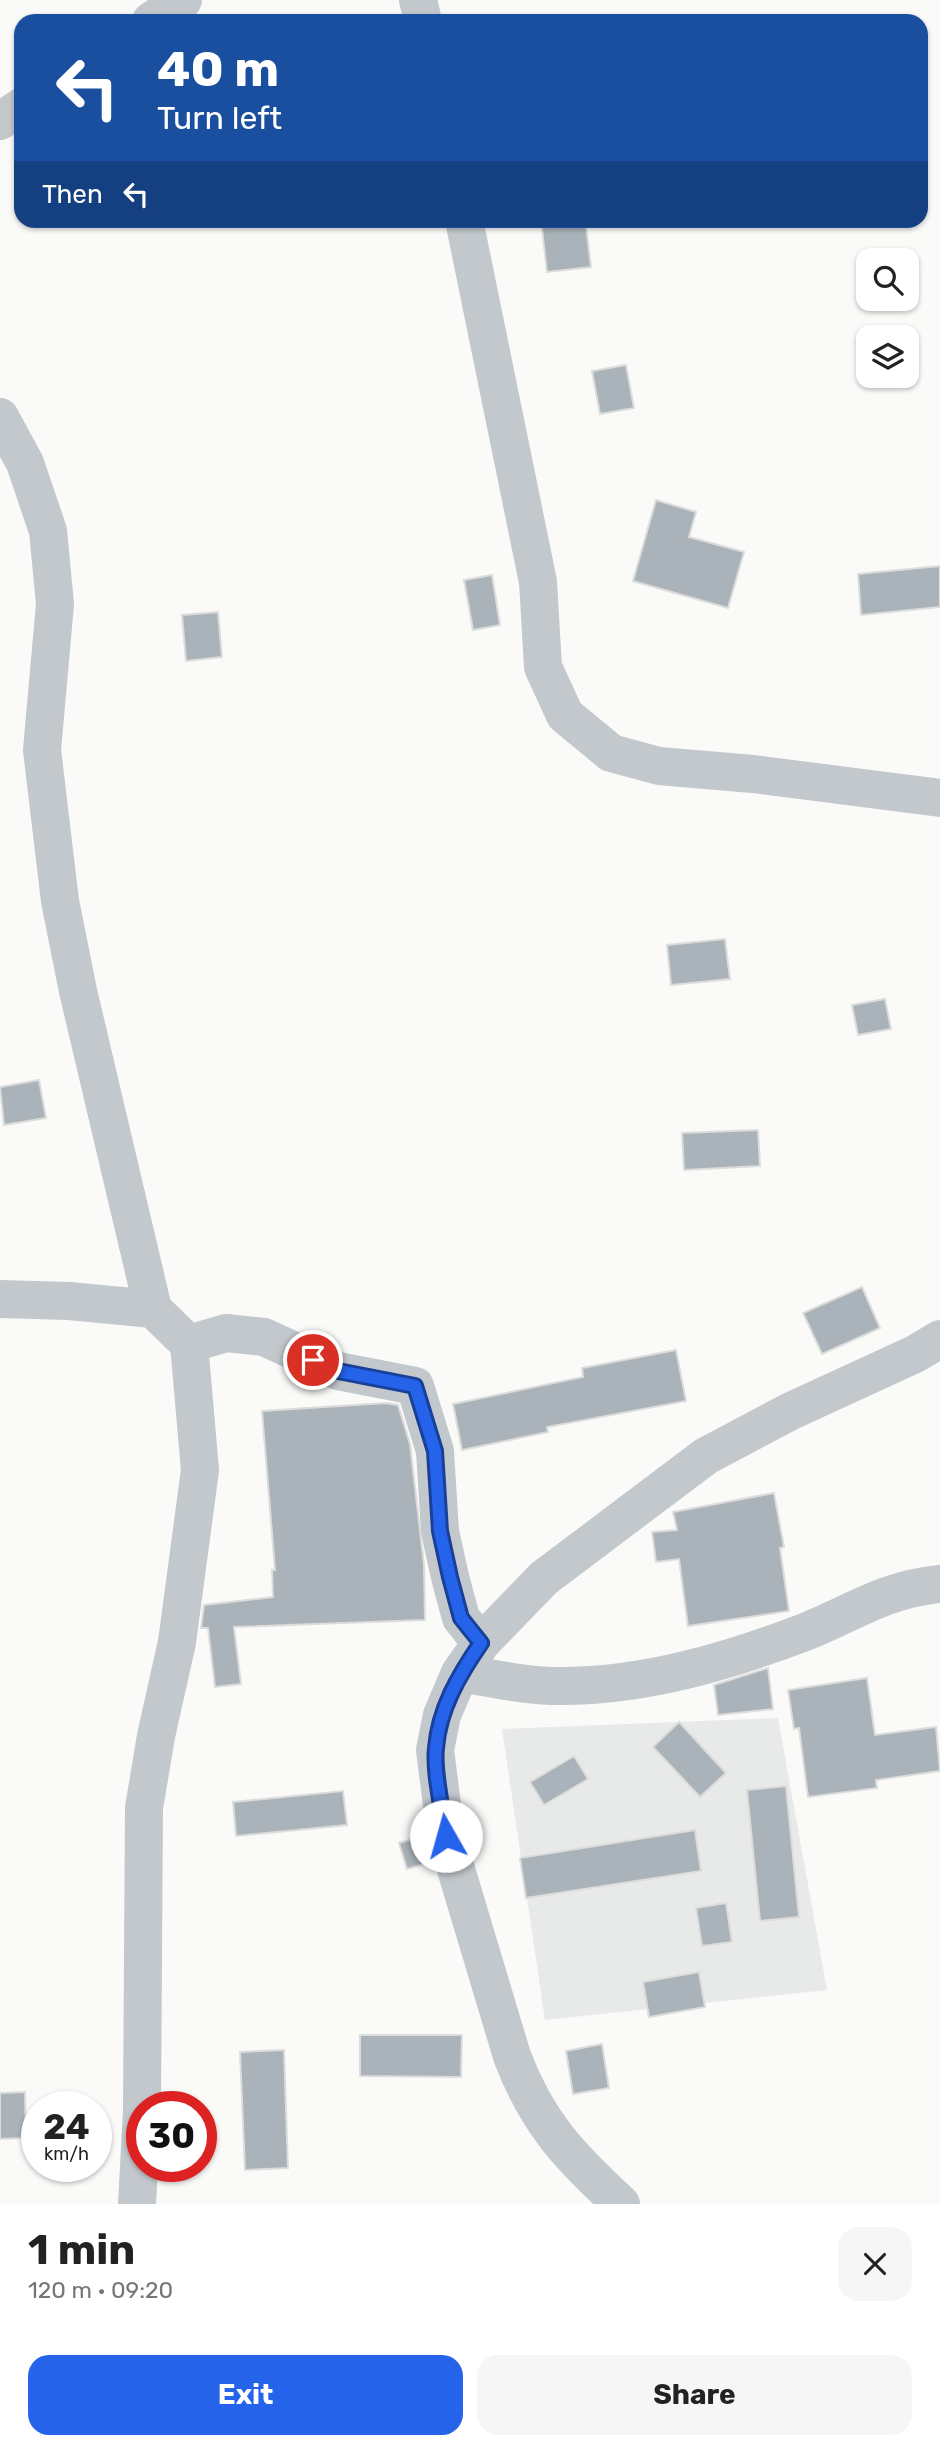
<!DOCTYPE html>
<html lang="en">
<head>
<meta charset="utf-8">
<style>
	body { margin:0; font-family:Rubik,sans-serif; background:#f6f6f6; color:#222; height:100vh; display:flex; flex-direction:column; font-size:26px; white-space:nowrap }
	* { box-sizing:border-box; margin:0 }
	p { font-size:23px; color:#767676 }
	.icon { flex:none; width:38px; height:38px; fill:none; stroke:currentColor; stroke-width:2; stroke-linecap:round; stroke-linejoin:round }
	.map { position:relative; height:2204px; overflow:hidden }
	.drawer { display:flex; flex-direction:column; background:#fff; flex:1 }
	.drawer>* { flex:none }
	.banner { position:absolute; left:14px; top:14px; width:914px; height:214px; border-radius:21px; box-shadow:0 2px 5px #0004; background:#1a4fa0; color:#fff; overflow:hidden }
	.controls { position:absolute; left:856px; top:248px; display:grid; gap:14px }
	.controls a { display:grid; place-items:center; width:63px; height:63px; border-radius:14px; background:#fff; box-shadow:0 2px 5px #0004; font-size:35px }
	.speed { position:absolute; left:21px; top:2091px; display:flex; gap:14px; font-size:35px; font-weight:700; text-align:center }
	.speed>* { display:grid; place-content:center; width:91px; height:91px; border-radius:50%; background:#fff; box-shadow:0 2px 5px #0004; line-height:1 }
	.speed small { font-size:18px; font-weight:400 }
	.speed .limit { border:10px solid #d22; background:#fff; color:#111 }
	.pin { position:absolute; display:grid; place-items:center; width:60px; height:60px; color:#fff; margin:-30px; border:4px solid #fff; border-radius:50%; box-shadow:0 2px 7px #0007 }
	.me { position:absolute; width:77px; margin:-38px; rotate:353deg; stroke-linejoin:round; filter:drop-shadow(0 0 5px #0008) }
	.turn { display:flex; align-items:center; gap:24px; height:147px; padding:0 28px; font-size:32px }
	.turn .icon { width:91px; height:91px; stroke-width:2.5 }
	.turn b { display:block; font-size:49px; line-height:60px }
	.then { display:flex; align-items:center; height:66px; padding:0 28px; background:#0003; gap:14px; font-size:26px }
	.round { display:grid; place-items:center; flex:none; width:74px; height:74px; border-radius:21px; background:#f6f6f6 }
	.overview { display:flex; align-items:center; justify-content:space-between; height:119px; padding:0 28px }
	h1 { font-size:42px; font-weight:700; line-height:52px }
	.action { display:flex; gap:14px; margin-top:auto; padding:14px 28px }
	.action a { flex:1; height:80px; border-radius:21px; background:#2563eb; color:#fff; font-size:28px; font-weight:700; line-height:80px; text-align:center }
	.action a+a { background:#f6f6f6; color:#222 }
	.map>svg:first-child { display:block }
	.built { fill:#e8e9e9 }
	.building { fill:#aab3b9; stroke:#dcdcda; stroke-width:2 }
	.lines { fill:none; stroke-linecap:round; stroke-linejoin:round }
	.minor { stroke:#c3c8cc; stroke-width:38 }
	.route-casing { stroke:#184099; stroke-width:18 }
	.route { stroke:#2563eb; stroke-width:12 }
</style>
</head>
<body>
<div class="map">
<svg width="940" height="2204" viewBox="0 0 940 2204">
	<rect width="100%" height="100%" fill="#fafaf8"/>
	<!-- built -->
	<path class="built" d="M778 1718 827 1990 545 2020 502 1729Z"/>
	<!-- building -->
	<path class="building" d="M541 220H580L581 225H586L591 267 547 272Z
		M626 365 634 408 600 414 592 371Z
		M656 500 696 512 689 537 744 552 728 608 633 581Z
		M940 566V607L861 615 858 574Z
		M492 575 500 625 473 630 464 580Z
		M218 612 222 657 186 661 182 615Z
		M725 939 730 979 671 985 667 945Z
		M885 999 891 1029 858 1035 852 1005Z
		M39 1080 46 1118 4 1125 0 1087Z
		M758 1130 760 1166 684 1170 682 1133Z
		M862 1287 880 1328 822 1354 803 1313Z
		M676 1350 686 1401 547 1427 548 1432 462 1450 453 1404 583 1377 582 1368Z
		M386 1403 398 1405 410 1444 424 1565 425 1620 234 1627 241 1684 215 1687 208 1628H201L204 1605 273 1597 272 1570H275L262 1411Z
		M774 1493 784 1547 780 1548 789 1611 688 1626 679 1559 656 1562 652 1532 677 1530 673 1512Z
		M768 1668 773 1709 718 1715 714 1685Z
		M867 1678 875 1735 936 1727 940 1771 876 1780 877 1788 808 1797 799 1728 794 1729 788 1690Z
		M679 1722 726 1773 700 1797 653 1747Z
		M574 1756 588 1779 544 1805 530 1782Z
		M786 1786 799 1917 760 1921 747 1790Z
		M343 1791 347 1825 236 1836 233 1802Z
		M695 1830 701 1871 526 1898 520 1858Z
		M423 1836 431 1862 407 1869 399 1843Z
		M726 1903 732 1942 702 1946 696 1908Z
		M699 1972 705 2007 649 2017 643 1982Z
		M360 2035H462L461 2077 360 2076Z
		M602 2044 609 2088 573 2094 566 2051Z
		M284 2050 288 2168 245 2170 240 2052Z
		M25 2092 26 2138 0 2139V2093Z"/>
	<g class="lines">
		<!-- minor -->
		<path class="minor" d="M418 0 423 21
			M151 21 183 0
			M0 121 21 107
			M464 220 538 582 543 667 565 715 611 753 659 766 753 774 940 798
			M0 417 25 463 48 531 55 604 42 750 60 901 78 991 153 1309 189 1344 200 1470 177 1642 156 1736 144 1808 142 2107
			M0 1299 69 1301 153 1309
			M189 1344 226 1333 264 1337 338 1371 415 1386 435 1451 440 1531 450 1577 461 1618 481 1643
			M460 1673C495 1679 532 1687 566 1686 648 1685 729 1661 805 1632 855 1612 883 1590 940 1584
			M137 2204 142 2110
			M621 2204C570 2157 537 2123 512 2056L446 1836 435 1750 442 1715 460 1673 481 1643 544 1578 706 1456 791 1411 915 1354 940 1339"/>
	</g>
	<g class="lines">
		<defs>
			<path id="route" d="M313 1360 338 1371 415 1386 435 1451 440 1531 450 1577 461 1618 481 1643C459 1675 439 1709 436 1748 433 1771 443 1812 446 1836"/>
		</defs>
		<!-- route casing -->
		<use href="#route" class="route-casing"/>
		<!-- route -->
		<use href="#route" class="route"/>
	</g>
</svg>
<div class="controls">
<a><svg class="icon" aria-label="search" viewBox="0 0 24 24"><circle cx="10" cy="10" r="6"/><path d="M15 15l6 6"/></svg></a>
<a><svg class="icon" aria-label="layers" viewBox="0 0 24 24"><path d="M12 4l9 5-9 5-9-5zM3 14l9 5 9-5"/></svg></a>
</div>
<div class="speed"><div>24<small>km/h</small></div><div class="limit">30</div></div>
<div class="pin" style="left:313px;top:1360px;background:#d93025"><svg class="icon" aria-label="arrive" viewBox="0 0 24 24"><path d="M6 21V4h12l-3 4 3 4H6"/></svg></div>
<svg class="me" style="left:446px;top:1836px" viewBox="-20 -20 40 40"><circle r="19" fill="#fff"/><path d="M0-13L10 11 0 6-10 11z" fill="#2563eb"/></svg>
<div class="banner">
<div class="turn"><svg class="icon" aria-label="left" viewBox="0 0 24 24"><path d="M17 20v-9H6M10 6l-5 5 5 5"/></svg><div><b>40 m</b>Turn left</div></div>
<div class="then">Then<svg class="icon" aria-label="left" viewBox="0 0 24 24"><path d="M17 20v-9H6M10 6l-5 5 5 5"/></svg></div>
</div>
</div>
<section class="drawer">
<div class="overview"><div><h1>1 min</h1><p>120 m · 09:20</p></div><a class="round"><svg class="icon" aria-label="close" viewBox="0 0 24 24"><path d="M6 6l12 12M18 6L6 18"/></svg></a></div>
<div class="action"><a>Exit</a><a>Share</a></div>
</section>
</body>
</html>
